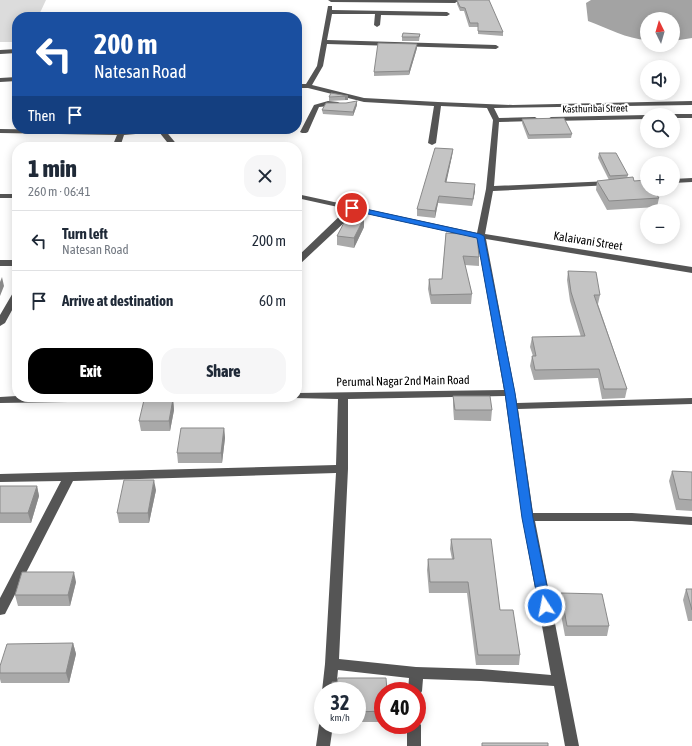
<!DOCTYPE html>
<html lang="en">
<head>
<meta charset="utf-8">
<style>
	body { margin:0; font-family:"Asap Condensed",sans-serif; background:#f6f6f7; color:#1f2937; height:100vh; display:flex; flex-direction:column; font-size:15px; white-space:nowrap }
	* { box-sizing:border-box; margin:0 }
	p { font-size:13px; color:#747a83 }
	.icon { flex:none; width:22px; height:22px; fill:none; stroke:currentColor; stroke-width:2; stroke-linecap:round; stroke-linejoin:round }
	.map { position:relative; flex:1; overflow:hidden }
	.panel { position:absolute; left:12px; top:142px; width:290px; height:260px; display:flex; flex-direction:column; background:#fff; border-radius:16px; box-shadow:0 2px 10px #0003 }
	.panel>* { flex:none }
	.banner { position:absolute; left:12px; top:12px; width:290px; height:122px; border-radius:16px; box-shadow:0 2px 10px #0003; background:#1a4fa0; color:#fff; overflow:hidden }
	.needle { width:26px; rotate:355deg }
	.tools { position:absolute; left:640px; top:12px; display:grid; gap:8px }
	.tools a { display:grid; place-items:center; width:40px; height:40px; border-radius:50%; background:#fff; box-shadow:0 2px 10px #0003; font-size:20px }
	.speed { position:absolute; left:314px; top:682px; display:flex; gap:8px; font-size:20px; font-weight:700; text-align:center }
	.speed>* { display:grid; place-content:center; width:52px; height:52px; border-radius:50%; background:#fff; box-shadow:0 2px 10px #0003; line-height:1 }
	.speed small { font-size:10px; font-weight:400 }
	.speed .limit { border:6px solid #d22; background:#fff; color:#111 }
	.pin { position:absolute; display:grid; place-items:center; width:34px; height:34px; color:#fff; margin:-17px; border:2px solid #fff; border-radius:50%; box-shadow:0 1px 4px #0007 }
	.me { position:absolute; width:44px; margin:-22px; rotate:349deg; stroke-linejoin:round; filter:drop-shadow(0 0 3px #0008) }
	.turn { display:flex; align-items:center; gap:14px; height:84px; padding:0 16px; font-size:18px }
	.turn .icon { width:52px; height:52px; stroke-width:2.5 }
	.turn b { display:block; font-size:28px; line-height:34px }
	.then { display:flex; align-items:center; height:38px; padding:0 16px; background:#0003; gap:8px; font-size:15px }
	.round { display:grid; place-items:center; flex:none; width:42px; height:42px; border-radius:16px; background:#f6f6f7 }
	.overview { display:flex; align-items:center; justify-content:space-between; height:68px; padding:0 16px }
	h1 { font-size:24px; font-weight:800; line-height:30px }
	.button { display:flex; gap:8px; margin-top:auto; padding:8px 16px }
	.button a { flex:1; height:46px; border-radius:16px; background:#000; color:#fff; font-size:16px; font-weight:800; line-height:46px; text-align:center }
	.button a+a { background:#f6f6f7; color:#1f2937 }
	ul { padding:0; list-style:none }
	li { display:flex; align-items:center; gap:12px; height:60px; padding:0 16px; border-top:1px solid #e0e1e3 }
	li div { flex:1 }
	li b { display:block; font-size:15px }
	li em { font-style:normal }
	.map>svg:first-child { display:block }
	.green { fill:#dcdcdc }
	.water { fill:#a3a3a3 }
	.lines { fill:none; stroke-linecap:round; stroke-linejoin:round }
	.minor { fill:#555; fill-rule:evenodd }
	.wall { fill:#a9a9a9 }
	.shaded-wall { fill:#898989 }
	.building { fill:#c4c4c4; stroke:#898989 }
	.route { fill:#1a73e8; stroke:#114b97 }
	.labels { text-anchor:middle; stroke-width:4; stroke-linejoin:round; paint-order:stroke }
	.far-street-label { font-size:10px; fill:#000; stroke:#fff }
	.street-label { font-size:12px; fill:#000; stroke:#fff }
</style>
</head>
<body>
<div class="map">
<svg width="692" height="746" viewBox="0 0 692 746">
	<rect width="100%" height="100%" fill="#fff"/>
	<!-- green -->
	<path class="green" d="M0 0H46L38 17H17V42H0Z"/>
	<!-- water -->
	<path class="water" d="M591 0H692V38L673 41V19H647V40C627 39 607 28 588 21L586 3Z"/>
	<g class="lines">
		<!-- minor -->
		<path class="minor" d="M328 0H457L458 1 455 3 331 2Z
			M328 6H332V10L447 12 450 14 447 16 381 15 380 25 377 27 374 25 375 14H332L327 40 496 45 499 47 496 49 327 44 323 66 312 85 364 98 438 102 513 105 692 101V105L494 108 499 118 535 117 538 119 535 121 499 122 494 186 611 181 615 183 611 185 493 191 485 234 692 267V273L486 239 517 403 692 398V404L518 409 533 513H632L692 517V525L632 521H535L579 746H565L554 686 481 681 423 679 422 691 420 695 417 696V691H408L409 678 338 670 336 691H323V693L322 691 325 664 336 473 73 481 5 614 0 615V598L61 481 0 482V474L336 465 338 399 293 398V397H297V393L504 390 477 238 354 211 346 221 300 264 297 265V257L347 209 297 198V194L477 233 486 189 493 120 487 108 441 106 436 143 432 145 428 143 434 106 364 102 308 88H297V84H306L317 66ZM505 396 522 517 551 675 481 669 416 667 339 659 348 469V399Z
			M107 14 109 15 110 17H104Z
			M17 49V53L0 54V50Z
			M17 77V81L0 82V78Z
			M328 101 338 102 341 104C338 107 325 106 319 107L308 132 306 133H302L300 132 314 105Z
			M673 114H692V118H673V115H670Z
			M647 115V119L551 121 548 119 551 117Z
			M0 129 134 131 164 129 179 147H171L159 132 124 135 120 147H112L117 135 0 133Z
			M692 178V182L673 183V179Z
			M0 194H17V198H0Z
			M0 260H17V266H0Z
			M17 290V301L5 323 0 326V315L14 291Z
			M0 397 17 396 208 397 203 400 0 403Z
			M323 720V725H333L330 746H316L319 725Z
			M417 720 421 725V746H407V725H417Z"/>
	</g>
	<!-- wall -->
	<path class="wall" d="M457 0 503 32V36L478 34V27H469L464 11H460L457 4Z
		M420 34 419 41H402V37Z
		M417 44V48L409 75 374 76V72Z
		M348 96V100L329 101V97Z
		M357 105 353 116 323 114 322 110Z
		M522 119 572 134 571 138 528 139 522 123Z
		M453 149 452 156 446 182 475 191 472 206 438 203 435 218 417 216V209Z
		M599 153 628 175 627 178 634 181 659 198 657 207 607 210 596 190 597 181 609 180 598 158Z
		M364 227 354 248 337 245V236Z
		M446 233 479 257V266L465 265 472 294 471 304H431L428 289 429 279H442Z
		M568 271 600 295 598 304 627 389 625 398 602 399 598 378 534 380 530 366 532 356H533L530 347 532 337H581L570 301 567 280Z
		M297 328V353L300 363V382H297Z
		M453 396 492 410 491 421 454 420 453 406Z
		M173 399 174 410 170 431H141L139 421Z
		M224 428 225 438 222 463H178L177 453Z
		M672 471 692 472V511L676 510 669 481Z
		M0 486H37L39 496 31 523H0Z
		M156 490 149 523H119L117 513Z
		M451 539 500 610 520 655 519 665H476L467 593H429L427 570 428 559H452L450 549Z
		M76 582 70 606H18L15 595Z
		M686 589H692V621H688L683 600Z
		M561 593 609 626 607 636H565L559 604Z
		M73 643 76 654 69 683H1L0 679V666Z
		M357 691H383V722H357Z"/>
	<!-- shaded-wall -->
	<path class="shaded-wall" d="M417 44V48L409 75V71Z
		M345 96H348V100H345Z
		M357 101V105L353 116V112Z
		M453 149 452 156 445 189V182Z
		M475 184V191L472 206 473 199Z
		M439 196 438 203 435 218V211Z
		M364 218V227L354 248V238Z
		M2 277 4 286 0 296V282Z
		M173 399 174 410 170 431 169 421Z
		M224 428 225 438 222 463 221 453Z
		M154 480 156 490 149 523 148 513Z
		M37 486 39 496 31 523 28 513Z
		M74 572 76 582 70 606 68 595Z
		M73 643 76 654 69 683 66 673Z"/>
	<!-- building -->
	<path class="building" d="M457 0H489L503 32 478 31V23H470L465 8 460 7Z
		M403 33 420 34 419 37H402Z
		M378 43 417 44 409 71 374 72Z
		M331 93 348 96 329 97Z
		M357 101 353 112 322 110 326 103H346Z
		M564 118 572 134 529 135 522 119Z
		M435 148 453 149 445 182 475 184 473 199 439 196 435 211 417 209Z
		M599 153H616L628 175 610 176Z
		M633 177 634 181 647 180V189H653L659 198 609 201 597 181Z
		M348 215 364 218 354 238 337 236Z
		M446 233 477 235 479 257 463 256 472 294 431 295 429 279H442Z
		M568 271 596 272 600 295H594L627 389H604L599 369 535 370 532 356H536L532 337 585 336 571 292Z
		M297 353H300L299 372H297Z
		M453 396H490L492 410H455Z
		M173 399 169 421H139L144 400Z
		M181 428H224L221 453H177Z
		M672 471 692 472V500L679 499Z
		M124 480H154L148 513H117Z
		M0 486H37L28 513H0Z
		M451 539H491L500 610H513L520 655H478L468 582H430L428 559H454Z
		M22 572H74L68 595H15Z
		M686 589H692V610Z
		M561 593 602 594 609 626H567Z
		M73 643 66 673H0V666L7 644Z
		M338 678H386L387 691H383V711L357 712V691H332V682H337Z
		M482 743H548V746H482Z"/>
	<!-- route -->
	<path class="route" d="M352 206 480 234 484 236 515 393 533 518 551 606 549 610 545 611 541 610 539 606 522 518 505 393 477 238 350 210V207Z"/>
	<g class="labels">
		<!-- far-street labels -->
		<g class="far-street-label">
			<text transform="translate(595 108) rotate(-1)" y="4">Kasthuribai Street</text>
		</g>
		<!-- street labels -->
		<g class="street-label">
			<text transform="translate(588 241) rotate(9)" y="4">Kalaivani Street</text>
			<text transform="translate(403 381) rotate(-1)" y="4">Perumal Nagar 2nd Main Road</text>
		</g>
	</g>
</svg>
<div class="tools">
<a><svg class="needle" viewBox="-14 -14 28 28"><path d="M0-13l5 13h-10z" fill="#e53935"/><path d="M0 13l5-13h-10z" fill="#747a83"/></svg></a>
<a><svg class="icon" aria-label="sound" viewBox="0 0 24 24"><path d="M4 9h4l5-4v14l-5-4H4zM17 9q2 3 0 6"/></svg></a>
<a><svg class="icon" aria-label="search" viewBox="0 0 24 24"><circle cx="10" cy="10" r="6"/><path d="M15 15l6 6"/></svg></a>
<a>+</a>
<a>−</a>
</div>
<div class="speed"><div>32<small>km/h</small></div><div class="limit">40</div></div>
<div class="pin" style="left:352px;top:208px;background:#d93025"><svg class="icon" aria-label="arrive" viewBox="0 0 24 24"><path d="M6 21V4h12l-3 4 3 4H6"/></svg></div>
<svg class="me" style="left:545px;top:606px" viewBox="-20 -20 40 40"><circle r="17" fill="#1a73e8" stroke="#fff" stroke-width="3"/><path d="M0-11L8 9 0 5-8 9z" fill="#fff"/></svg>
<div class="banner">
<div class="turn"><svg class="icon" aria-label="left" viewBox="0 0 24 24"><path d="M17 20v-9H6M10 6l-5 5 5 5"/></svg><div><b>200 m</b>Natesan Road</div></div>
<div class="then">Then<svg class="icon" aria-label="arrive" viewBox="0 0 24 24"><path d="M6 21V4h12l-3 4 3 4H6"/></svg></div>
</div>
<section class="panel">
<div class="overview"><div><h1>1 min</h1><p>260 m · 06:41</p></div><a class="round"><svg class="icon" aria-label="close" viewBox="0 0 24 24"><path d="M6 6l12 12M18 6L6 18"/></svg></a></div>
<ul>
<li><svg class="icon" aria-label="left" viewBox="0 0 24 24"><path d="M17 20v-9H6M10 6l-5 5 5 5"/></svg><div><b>Turn left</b><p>Natesan Road</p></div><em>200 m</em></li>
<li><svg class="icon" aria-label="arrive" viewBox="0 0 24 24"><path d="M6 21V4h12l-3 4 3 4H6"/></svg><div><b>Arrive at destination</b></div><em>60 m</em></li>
</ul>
<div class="button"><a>Exit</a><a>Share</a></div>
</section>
</div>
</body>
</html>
